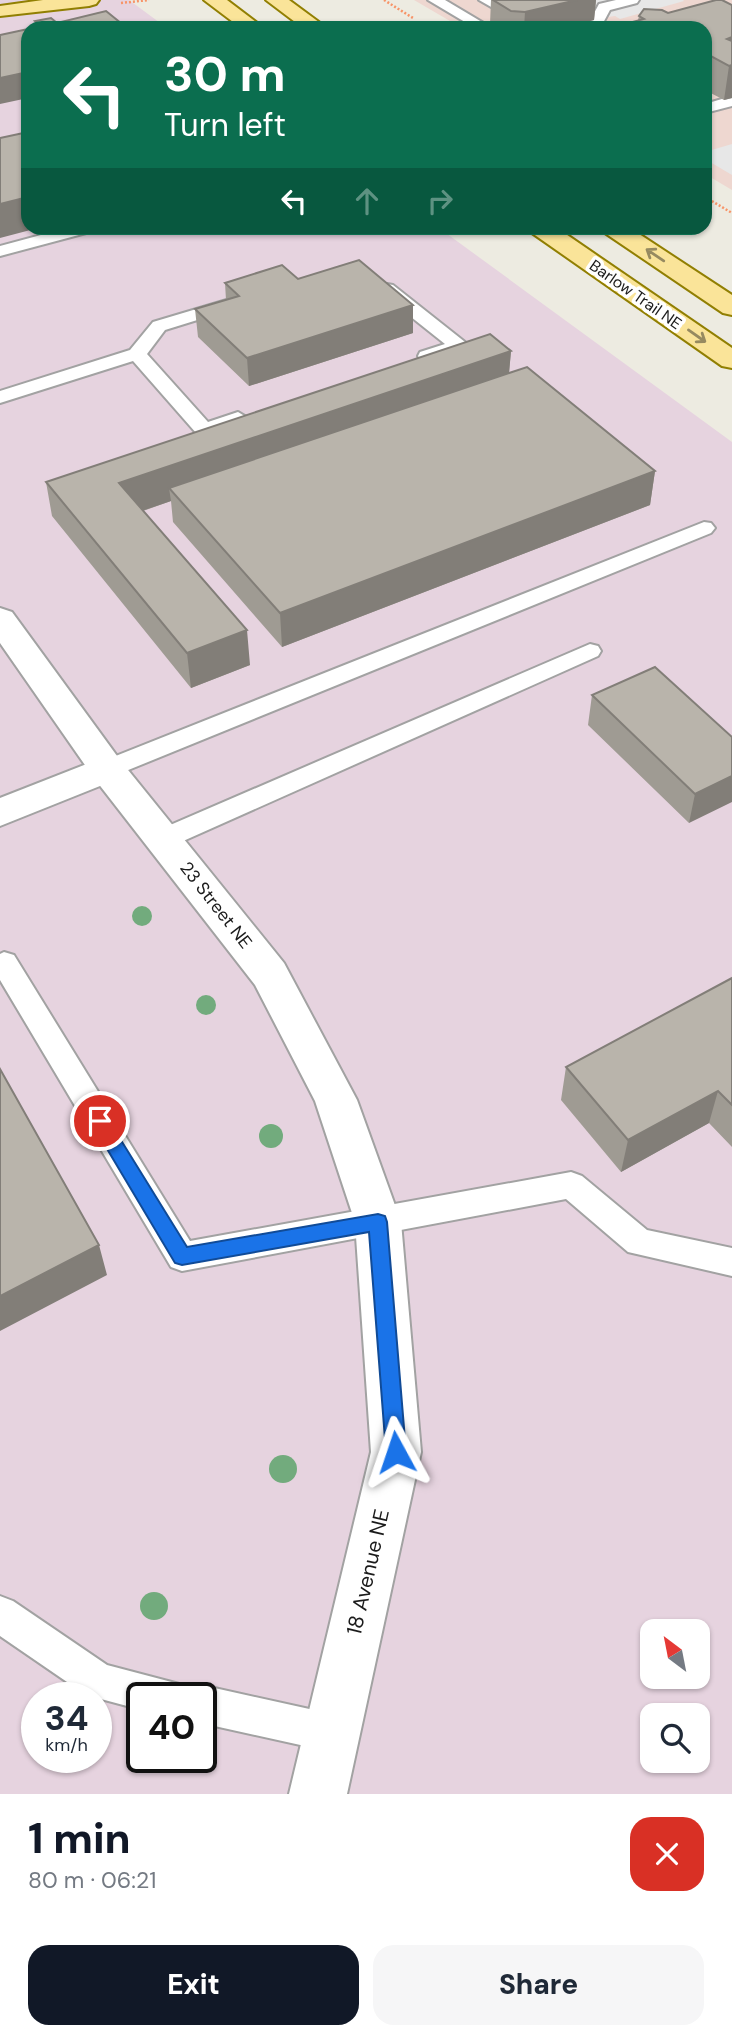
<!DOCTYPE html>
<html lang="en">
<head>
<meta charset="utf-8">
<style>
	body { margin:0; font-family:"DM Sans",sans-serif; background:#f6f6f7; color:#1f2937; height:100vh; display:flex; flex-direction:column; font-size:26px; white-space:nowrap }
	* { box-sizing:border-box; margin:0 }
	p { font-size:23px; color:#747a83 }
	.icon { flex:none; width:38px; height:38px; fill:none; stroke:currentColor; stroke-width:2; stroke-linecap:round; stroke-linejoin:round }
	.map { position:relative; height:1794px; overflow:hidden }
	.panel { display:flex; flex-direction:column; background:#fff; flex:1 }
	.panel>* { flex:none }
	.hud { position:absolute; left:21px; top:21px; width:691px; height:214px; border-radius:21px; box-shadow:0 2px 5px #0004; background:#0b6e4f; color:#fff; overflow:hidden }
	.needle { width:46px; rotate:328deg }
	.fabs { position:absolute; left:640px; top:1619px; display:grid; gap:14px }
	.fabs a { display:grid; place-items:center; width:70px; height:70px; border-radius:14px; background:#fff; box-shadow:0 2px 5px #0004; font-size:35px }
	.speed { position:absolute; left:21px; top:1682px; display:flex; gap:14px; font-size:35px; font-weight:700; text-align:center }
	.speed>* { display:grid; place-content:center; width:91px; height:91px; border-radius:50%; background:#fff; box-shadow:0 2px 5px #0004; line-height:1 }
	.speed small { font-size:18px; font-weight:400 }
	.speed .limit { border:4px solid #111; border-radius:10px; background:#fff; color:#111 }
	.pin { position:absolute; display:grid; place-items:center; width:60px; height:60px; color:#fff; margin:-30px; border:4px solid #fff; border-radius:50%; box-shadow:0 2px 7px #0007 }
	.me { position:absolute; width:77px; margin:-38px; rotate:355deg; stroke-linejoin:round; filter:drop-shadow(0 0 5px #0008) }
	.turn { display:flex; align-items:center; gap:24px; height:147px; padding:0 28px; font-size:32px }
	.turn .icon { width:91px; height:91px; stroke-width:2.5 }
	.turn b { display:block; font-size:49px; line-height:60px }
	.lanes { display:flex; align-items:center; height:66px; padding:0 28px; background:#0003; justify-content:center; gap:35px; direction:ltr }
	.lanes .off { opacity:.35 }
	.round { display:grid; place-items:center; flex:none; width:74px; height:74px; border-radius:21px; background:#f6f6f7 }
	.summary { display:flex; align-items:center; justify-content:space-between; height:119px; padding:0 28px }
	h1 { font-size:42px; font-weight:800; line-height:52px; color:#111827 }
	.primary-button { display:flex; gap:14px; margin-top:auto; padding:14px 28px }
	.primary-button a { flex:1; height:80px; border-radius:21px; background:#111827; color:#fff; font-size:28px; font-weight:800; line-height:80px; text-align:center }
	.primary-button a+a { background:#f6f6f7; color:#1f2937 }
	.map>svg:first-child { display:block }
	.commercial { fill:#eed7d0 }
	.industrial { fill:#e6d3df; fill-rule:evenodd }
	.parking { fill:#e7e7e7 }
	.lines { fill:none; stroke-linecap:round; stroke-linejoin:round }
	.service-casing { stroke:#a2a2a2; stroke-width:4 }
	.minor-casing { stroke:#a2a2a2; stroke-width:4 }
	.tertiary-casing { stroke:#a2a2a2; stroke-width:4 }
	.primary-casing { stroke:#917f02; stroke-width:4 }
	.path { stroke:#f79468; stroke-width:2.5; stroke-dasharray:2 2; stroke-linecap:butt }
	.service { fill:#fff; fill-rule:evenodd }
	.minor { fill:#fff; fill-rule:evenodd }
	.tertiary { fill:#fff; fill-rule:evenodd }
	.primary { fill:#fae499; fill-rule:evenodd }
	.tree { fill:#72ab7d }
	.wall { fill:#9f9b93 }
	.shaded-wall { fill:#827e78 }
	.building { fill:#b9b4ab; stroke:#827e78; stroke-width:2 }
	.oneway { stroke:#968a60 }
	.route { fill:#1a73e8; stroke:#114b97; stroke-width:2 }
	.labels { text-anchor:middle; stroke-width:7; stroke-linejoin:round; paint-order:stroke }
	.far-street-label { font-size:16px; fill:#1b1b1b; stroke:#fff }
	.street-label { font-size:18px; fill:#1b1b1b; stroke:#fff }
	.near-street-label { font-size:21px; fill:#1b1b1b; stroke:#fff }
</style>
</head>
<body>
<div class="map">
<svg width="732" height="1794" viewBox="0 0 732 1794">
	<rect width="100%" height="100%" fill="#edebe1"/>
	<!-- commercial -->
	<path class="commercial" d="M414 0H732V190L705 174V28H462Z"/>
	<!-- industrial -->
	<path class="industrial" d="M0 0H129L167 28H28V228H439L732 442V1794H0ZM653 1631H698V1676H653ZM37 1698H96V1757H37ZM142 1698H201V1757H142ZM653 1715H698V1760H653Z"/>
	<!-- parking -->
	<path class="parking" d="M577 0H683L684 1 620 19 615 16 608 17Z
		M732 144V175L705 159V152Z"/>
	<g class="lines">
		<defs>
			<path id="service" d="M428 0H445L492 28H475Z
				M479 0H517L493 8Z
				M616 0H639L637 3 610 10 603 23 585 28H562L564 25 592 17 599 4Z
				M732 96V106L705 113V104Z
				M67 228H92L90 232 0 256V246Z
				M387 284 393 285 465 342 467 346 465 350 427 362 420 360 418 356 420 352 445 344 381 293 378 289Z
				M230 299 239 304 236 308 165 330 147 354 208 422 238 412 248 418 245 422 211 434H197L133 361 0 403V391L130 350 153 322Z
				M704 522 711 523 715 528 711 533 116 775 107 778 98 775 95 769 98 763Z
				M590 644 598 646 601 651 598 656 172 846 163 848 154 846 150 839 154 832Z
				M4 952 14 955 190 1241 571 1172 582 1176 647 1230 732 1248V1276L628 1252 566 1199 182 1271 171 1267 0 980V954Z
				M0 1596 13 1601 107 1665 183 1685 187 1693 201 1685 332 1714 345 1720 351 1733 345 1746 332 1752 201 1723V1698H142V1710L86 1695 0 1636Z"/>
			<path id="minor" d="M107 756 120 760 125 769 120 778 0 826V798Z"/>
			<path id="tertiary" d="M0 608 12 612 120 760 284 963 357 1100 401 1222 421 1452 347 1794H289L371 1452 355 1222 315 1101 255 985 94 778 0 643Z"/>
			<path id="primary" d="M43 0H99L96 4 89 6 0 16V6Z
				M204 0H227L264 28H241Z
				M266 0H289L327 28H303Z
				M529 228H557L732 348V368L722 366 532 233Z
				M602 228H630L732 295V315L723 313 605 233Z"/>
		</defs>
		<!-- service casing -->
		<use href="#service" class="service-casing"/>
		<!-- minor casing -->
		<use href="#minor" class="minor-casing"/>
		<!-- tertiary casing -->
		<use href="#tertiary" class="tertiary-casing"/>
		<!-- primary casing -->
		<use href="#primary" class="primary-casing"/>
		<!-- path -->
		<path class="path" d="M384 0 413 18
			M121 3 149 0
			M705 197 732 213"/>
		<!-- service -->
		<use href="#service" class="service"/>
		<!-- minor -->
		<use href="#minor" class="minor"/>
		<!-- tertiary -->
		<use href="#tertiary" class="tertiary"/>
		<!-- primary -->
		<use href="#primary" class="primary"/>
	</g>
	<!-- trees -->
	<g class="tree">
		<circle cx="142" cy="916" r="10"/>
		<circle cx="206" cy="1005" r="10"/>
		<circle cx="271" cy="1136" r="12"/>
		<circle cx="283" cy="1469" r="14"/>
		<circle cx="154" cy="1606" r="14"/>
	</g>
	<!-- wall -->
	<path class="wall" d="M491 0H596L594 20 561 28H497L490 24Z
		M732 5V98L724 100 705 90V28L638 20 639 16Z
		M298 279 413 305V333L249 386 198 337 195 309 226 300 225 283Z
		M511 351 509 373 655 471 650 505 282 647 173 522 171 501 143 511 250 665 191 688 52 516 46 482Z
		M592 695 732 737 689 823 588 725Z
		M732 978V1147L709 1123 621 1172 561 1100 566 1067Z"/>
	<!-- shaded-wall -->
	<path class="shaded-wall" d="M577 0H596L594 20 561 28H524L525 12Z
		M732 37V98L724 100 729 66 727 39Z
		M27 71 28 98 0 104V78Z
		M28 197V228H38L0 238V204Z
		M413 305V333L249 386 247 358Z
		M511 351 508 384 169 488 171 501 124 517 119 483Z
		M655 471 650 505 282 647 280 613Z
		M247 630 250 665 191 688 187 653Z
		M732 776V802L689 823 695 794Z
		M718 1091 709 1123 621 1172 628 1140Z
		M99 1245 107 1275 0 1331V1296Z"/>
	<!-- building -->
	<path class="building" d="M493 0H577L525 12 511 11Z
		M716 0H722L732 5V37L727 39 732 41V65L729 66 705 53V28H610L644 19 639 16 644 9 662 10 668 13Z
		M106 11 127 28H32L41 26 35 21 51 18 57 23Z
		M28 29V72L0 78V35Z
		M28 132V197L0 204V138Z
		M359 260 413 305 247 358 195 309 239 296 225 283 282 265 298 279Z
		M490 334 511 351 119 483 247 630 187 653 46 482Z
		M527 367 655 471 280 613 169 488Z
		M655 667 732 737V776L695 794 592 695Z
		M732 978V1105L718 1091 628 1140 566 1067Z
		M0 1069 99 1245 0 1296Z"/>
	<!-- one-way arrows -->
	<defs><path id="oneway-shaft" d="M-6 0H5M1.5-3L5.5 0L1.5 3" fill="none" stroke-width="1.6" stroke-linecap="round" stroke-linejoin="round" transform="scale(1.75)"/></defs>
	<g class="oneway">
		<use href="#oneway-shaft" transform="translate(655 255) rotate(-146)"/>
		<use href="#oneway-shaft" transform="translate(697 336) rotate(35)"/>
	</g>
	<!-- route -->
	<path class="route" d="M100 1114 106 1116 187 1247 378 1214 385 1216 387 1222 406 1452 403 1459 396 1462 389 1459 386 1452 369 1232 182 1265 175 1263 94 1127 91 1121 94 1116Z"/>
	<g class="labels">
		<!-- far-street labels -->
		<g class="far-street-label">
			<text transform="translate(636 294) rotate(35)" y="6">Barlow Trail NE</text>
		</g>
		<!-- street labels -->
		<g class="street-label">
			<text transform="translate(216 905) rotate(52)" y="6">23 Street NE</text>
		</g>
		<!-- near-street labels -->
		<g class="near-street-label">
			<text transform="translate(368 1572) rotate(-77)" y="7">18 Avenue NE</text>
		</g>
	</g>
</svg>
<div class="fabs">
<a><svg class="needle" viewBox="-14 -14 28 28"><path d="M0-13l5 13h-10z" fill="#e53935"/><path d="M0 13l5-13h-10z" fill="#747a83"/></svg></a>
<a><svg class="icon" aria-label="search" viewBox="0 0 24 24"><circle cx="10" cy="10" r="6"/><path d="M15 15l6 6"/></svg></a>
</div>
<div class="speed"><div>34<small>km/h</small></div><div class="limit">40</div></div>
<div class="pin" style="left:100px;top:1121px;background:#d93025"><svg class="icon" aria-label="arrive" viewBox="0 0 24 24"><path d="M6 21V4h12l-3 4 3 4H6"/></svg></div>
<svg class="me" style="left:396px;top:1452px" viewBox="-20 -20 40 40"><path d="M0-17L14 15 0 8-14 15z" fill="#1a73e8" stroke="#fff" stroke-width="4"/></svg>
<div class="hud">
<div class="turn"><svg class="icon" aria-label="left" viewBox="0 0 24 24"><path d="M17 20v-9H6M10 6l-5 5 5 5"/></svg><div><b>30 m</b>Turn left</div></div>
<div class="lanes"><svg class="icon" aria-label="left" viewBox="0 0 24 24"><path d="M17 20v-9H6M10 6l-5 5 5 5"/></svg><svg class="icon off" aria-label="ahead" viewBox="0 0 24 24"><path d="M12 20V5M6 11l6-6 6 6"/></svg><svg class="icon off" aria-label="right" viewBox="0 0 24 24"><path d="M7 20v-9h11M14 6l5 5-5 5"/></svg></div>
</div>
</div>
<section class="panel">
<div class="summary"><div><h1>1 min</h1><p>80 m · 06:21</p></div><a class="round" style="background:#d93025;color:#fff"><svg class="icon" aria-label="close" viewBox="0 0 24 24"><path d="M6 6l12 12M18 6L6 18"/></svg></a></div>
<div class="primary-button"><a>Exit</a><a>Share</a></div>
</section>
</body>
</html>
